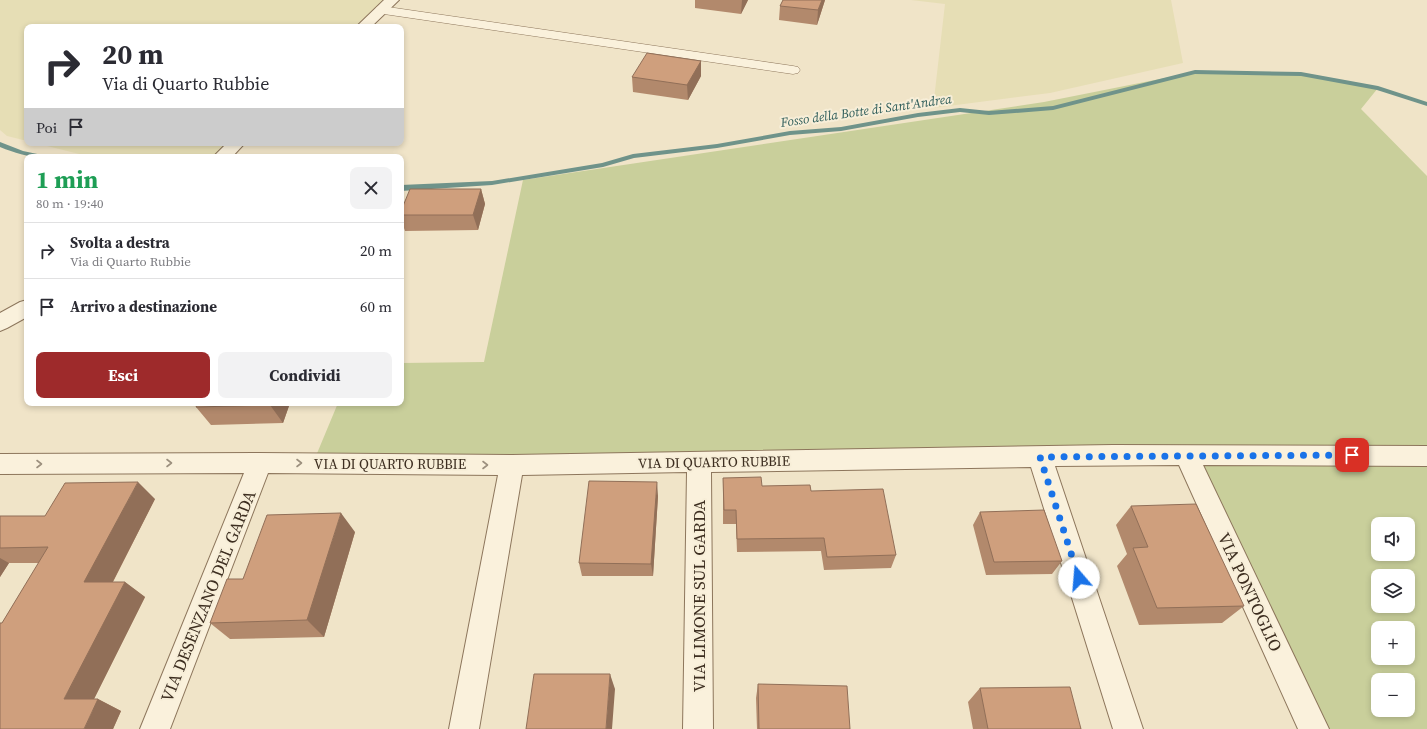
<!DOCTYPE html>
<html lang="it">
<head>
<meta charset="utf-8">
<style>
	body { margin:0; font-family:"Source Serif 4",serif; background:#f2f2f3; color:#2b2b33; height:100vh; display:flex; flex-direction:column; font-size:15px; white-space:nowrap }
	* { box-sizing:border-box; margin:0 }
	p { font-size:13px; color:#7c7c81 }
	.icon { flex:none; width:22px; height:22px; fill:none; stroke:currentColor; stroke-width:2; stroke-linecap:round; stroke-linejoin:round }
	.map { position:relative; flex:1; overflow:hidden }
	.sheet { position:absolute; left:24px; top:154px; width:380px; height:252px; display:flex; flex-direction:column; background:#fff; border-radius:8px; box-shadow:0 2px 6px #0003 }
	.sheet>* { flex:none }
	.banner { position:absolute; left:24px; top:24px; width:380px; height:122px; border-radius:8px; box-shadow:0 2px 6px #0003; background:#fff; color:#2b2b33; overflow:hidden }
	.tools { position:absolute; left:1371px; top:517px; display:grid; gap:8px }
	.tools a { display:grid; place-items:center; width:44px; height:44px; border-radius:8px; background:#fff; box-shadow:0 2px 6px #0003; font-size:20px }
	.pin { position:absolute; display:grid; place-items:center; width:34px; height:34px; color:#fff; margin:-17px; border-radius:8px; box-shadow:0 2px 6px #0006 }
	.me { position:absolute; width:44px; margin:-22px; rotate:342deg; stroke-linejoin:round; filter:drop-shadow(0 0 3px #0008) }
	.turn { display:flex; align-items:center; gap:14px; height:84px; padding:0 12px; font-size:18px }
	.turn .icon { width:52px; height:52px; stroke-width:2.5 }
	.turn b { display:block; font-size:28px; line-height:34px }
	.then { display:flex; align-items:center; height:38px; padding:0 12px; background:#0003; gap:8px; font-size:15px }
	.round { display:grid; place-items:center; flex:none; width:42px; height:42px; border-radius:8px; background:#f2f2f3 }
	.headline { display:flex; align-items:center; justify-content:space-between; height:68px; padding:0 12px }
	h1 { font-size:24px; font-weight:700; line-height:30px; color:#1e9e55 }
	.button { display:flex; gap:8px; margin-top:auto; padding:8px 12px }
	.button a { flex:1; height:46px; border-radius:8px; background:#9e2a2b; color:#fff; font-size:16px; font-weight:700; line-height:46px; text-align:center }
	.button a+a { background:#f2f2f3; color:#2b2b33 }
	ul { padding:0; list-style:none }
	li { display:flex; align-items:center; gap:12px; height:56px; padding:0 12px; border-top:1px solid #e1e1e2 }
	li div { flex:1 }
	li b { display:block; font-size:15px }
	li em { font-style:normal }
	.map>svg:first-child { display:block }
	.farmland { fill:#e6deb5 }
	.green { fill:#c9cf9b; fill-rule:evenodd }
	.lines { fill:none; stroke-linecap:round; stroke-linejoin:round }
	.stream { fill:#6f938a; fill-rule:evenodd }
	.service-casing { stroke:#8d765c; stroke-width:1 }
	.minor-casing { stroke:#8d765c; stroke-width:2 }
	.service { fill:#faf1dc; fill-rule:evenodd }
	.minor { fill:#faf1dc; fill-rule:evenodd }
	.wall { fill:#b2896c }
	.shaded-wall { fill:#916f58 }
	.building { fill:#cf9f7d; stroke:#916f58 }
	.oneway { stroke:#9c907e }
	.route { stroke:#1a73e8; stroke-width:7; stroke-dasharray:0 12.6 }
	.labels { text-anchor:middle; stroke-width:4; stroke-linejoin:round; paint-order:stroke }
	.far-water-label { font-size:13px; font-style:italic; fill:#2f5d5a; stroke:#f7eed8 }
	.street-label { font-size:14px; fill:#3d2e20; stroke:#f7eed8 }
	.near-street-label { font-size:17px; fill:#3d2e20; stroke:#f7eed8 }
</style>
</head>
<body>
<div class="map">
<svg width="1427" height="729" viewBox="0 0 1427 729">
	<rect width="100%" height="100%" fill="#f0e4c8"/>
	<!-- farmland -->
	<path class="farmland" d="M0 0H392L363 27H27V141L7 136 0 130Z
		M911 0H1171L1183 63 1050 93 933 108 945 4Z
		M35 143H237L221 157H91Z"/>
	<!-- green -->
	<path class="green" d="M1195 72 1301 74 1378 88 1361 109 1427 176V729H1314L1186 455 313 463 338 403H401V363L484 362 523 180 1044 102ZM1378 524H1408V554H1378ZM1378 576H1408V606H1378ZM1378 628H1408V658H1378ZM1378 680H1408V710H1378Z"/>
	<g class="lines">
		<!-- stream -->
		<path class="stream" d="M1195 70 1301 72 1378 86 1427 102V106L1377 90 1301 76 1195 74 1053 110 989 115 960 112 918 117 841 131 790 135 717 148 634 158 603 167 492 185 401 191V185L492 181 602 163 633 154 717 144 790 131 841 127 918 113 960 108 989 111 1053 106Z
			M0 142 23 151 42 155 43 157C27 157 15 153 0 147Z"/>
		<defs>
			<path id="service" d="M381 6 793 66 798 67 800 70 798 73 793 74 377 13 375 10 377 7Z"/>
			<path id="minor" d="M384 0H399L371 27H356Z
				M227 143H245L232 157H213Z
				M27 300V317L7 328 0 331V313L20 302Z
				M1113 445 1427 446V466L1203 465 1329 729H1298L1179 465 1055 466 1143 729H1113L1031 467 711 472 713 729H683L687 472 522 475 479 729H449L498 475 268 473 170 729H140L244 473 0 474V454L260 453 512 455Z"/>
		</defs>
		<!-- service casing -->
		<use href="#service" class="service-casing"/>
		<!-- minor casing -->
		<use href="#minor" class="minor-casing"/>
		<!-- service -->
		<use href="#service" class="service"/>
		<!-- minor -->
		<use href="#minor" class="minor"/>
	</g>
	<!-- wall -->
	<path class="wall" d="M695 0H748L741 14 695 8Z
		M783 0H825L817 25 779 20 780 6Z
		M701 61V76L688 100 633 92 632 77Z
		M481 189 485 204 478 230 405 231 401 219V211Z
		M290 403 283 423 211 425 196 407Z
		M723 478 762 486 811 491 896 555 891 568 824 570 821 551 737 552 736 524H723Z
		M658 496 653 576H582L579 563Z
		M155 499 113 582H125L145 597 94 699H98L121 711 113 729 2 623 39 563H9L0 577V516H45Z
		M1131 506 1244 606 1222 623 1139 625 1117 566 1127 554 1116 525Z
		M980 512 1062 561 1052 574 986 575 973 525Z
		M355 532 324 637 230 639 210 623 243 579Z
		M758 684 850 729H757L756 698Z
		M980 688 1081 729H973L968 702Z"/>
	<!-- shaded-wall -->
	<path class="shaded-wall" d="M742 0H748L741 14Z
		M822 0H825L817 25 818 10Z
		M701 61V76L688 100 687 85Z
		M481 189 485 204 478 230 473 215Z
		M271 403H290L283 423 270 405Z
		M138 482 155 499 105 597 84 582Z
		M657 482 658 496 653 576 651 564Z
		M341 513 355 532 324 637 307 620Z
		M0 558 9 563 0 577Z
		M125 582 145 597 88 711 64 699Z
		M610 674 615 689 612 729H606Z
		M98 699 121 711 113 729H84Z"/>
	<!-- building -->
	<path class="building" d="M783 0H822L818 10 780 6Z
		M647 53 701 61 687 85 632 77Z
		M410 189H481L473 215H401V211Z
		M198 403H271L270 405 196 407Z
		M761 477 762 486 810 485 811 491 883 489 896 555 827 557 824 538 737 539 736 510H724L723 478Z
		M589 481 657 482 651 564 579 563Z
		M138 482 84 582H125L64 699H98L84 729H0V623H2L48 547 0 548V516H45L65 483Z
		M1196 504 1244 606 1157 608 1133 548 1148 547 1131 506Z
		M1044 510 1062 561 994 562 980 512Z
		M341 513 307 620 210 623 227 579H243L267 515Z
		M534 674H610L606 729H526Z
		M758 684 847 686 850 729H759Z
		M1070 687 1081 729H988L980 688Z"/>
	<!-- one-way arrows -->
	<defs><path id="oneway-chevron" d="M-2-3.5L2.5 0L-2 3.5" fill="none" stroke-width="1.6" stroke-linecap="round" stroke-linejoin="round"/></defs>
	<g class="oneway">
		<use href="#oneway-chevron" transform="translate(169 463)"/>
		<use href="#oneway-chevron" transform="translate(299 463)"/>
		<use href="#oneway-chevron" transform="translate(39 464)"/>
		<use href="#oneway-chevron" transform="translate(485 465)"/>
	</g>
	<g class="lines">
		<!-- route -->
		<path class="route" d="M1079 578 1040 457 1352 455"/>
	</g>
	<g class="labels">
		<!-- far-water labels -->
		<g class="far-water-label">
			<text transform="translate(866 110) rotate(-8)" y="5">Fosso della Botte di Sant'Andrea</text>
		</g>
		<!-- street labels -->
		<g class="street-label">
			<text transform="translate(714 462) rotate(-1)" y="5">VIA DI QUARTO RUBBIE</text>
			<text x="390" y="469">VIA DI QUARTO RUBBIE</text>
		</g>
		<!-- near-street labels -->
		<g class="near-street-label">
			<text transform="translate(1250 592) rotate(65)" y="6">VIA PONTOGLIO</text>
			<text transform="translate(208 596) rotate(-68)" y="6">VIA DESENZANO DEL GARDA</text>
			<text transform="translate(699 596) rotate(-90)" y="6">VIA LIMONE SUL GARDA</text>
		</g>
	</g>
</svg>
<div class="tools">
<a><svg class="icon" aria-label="sound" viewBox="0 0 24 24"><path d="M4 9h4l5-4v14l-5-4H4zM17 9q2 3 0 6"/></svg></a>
<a><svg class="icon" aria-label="layers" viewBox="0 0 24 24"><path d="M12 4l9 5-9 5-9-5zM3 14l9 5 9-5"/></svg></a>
<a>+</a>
<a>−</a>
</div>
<div class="pin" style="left:1352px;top:455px;background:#d93025"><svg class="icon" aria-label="arrive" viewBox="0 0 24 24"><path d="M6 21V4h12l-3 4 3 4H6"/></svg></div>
<svg class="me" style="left:1079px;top:578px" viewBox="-20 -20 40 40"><circle r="19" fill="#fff"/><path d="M0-13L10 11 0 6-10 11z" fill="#1a73e8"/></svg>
<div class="banner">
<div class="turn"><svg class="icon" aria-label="right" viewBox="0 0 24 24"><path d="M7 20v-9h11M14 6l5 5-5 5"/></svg><div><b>20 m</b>Via di Quarto Rubbie</div></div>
<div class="then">Poi<svg class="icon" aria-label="arrive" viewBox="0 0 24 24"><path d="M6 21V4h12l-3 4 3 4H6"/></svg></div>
</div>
<section class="sheet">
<div class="headline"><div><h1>1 min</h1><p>80 m · 19:40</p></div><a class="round"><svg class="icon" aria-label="close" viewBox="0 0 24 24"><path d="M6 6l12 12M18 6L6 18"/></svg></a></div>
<ul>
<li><svg class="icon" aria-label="right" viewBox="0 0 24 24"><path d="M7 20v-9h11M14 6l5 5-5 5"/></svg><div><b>Svolta a destra</b><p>Via di Quarto Rubbie</p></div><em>20 m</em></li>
<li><svg class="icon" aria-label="arrive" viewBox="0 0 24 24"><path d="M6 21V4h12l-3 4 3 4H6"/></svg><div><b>Arrivo a destinazione</b></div><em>60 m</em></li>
</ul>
<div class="button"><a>Esci</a><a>Condividi</a></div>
</section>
</div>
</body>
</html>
